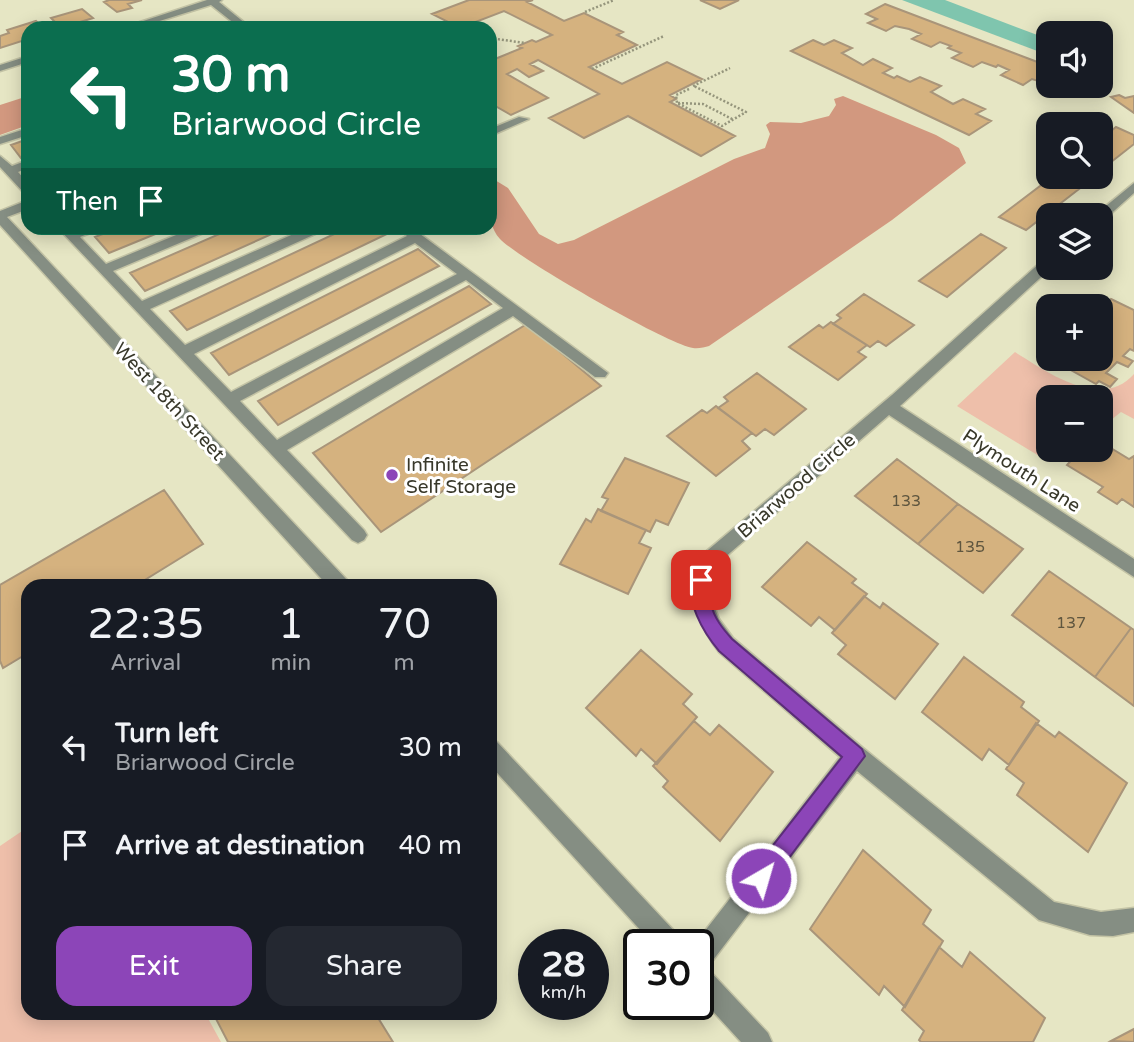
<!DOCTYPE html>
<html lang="en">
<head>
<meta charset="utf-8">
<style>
	body { margin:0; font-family:"Varela Round",sans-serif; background:#242831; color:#f1f3f6; height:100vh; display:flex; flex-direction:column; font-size:26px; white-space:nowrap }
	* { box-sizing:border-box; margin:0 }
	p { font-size:23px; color:#9ea1a6 }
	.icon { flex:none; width:38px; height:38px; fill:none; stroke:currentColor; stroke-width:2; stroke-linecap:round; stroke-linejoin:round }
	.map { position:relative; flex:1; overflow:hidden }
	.side { position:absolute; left:21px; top:579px; width:476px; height:441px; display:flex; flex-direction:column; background:#171b24; border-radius:21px; box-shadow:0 4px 18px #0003 }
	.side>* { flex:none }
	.guide { position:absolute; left:21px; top:21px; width:476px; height:214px; border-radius:21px; box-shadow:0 4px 18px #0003; background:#0b6e4f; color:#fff; overflow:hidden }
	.tools { position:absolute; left:1036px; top:21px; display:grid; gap:14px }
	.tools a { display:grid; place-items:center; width:77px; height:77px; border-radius:14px; background:#171b24; box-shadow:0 4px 18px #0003; font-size:35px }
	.speed { position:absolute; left:518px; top:929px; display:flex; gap:14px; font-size:35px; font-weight:700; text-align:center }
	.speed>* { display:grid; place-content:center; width:91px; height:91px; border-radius:50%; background:#171b24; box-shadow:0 4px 18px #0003; line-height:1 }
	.speed small { font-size:18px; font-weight:400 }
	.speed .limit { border:4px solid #111; border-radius:10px; background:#fff; color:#111 }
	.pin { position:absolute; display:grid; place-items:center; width:60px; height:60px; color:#fff; margin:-30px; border-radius:14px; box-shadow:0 4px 10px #0006 }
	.me { position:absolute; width:77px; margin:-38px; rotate:38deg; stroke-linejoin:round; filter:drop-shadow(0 0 5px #0008) }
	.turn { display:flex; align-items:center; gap:24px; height:147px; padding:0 35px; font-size:32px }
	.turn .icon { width:91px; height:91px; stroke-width:2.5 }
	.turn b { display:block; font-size:49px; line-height:60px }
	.then { display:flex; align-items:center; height:66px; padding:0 35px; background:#0003; gap:14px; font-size:26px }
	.eta { display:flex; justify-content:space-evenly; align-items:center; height:119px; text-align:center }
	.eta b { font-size:42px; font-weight:600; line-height:49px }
	.action { display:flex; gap:14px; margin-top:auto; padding:14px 35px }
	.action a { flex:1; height:80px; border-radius:21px; background:#8c45b8; color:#fff; font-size:28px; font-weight:600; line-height:80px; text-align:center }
	.action a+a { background:#242831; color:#f1f3f6 }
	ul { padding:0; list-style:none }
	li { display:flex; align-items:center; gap:21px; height:98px; padding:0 35px }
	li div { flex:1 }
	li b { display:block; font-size:26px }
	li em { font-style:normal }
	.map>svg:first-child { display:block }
	.green { fill:#eebfaa }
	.forest { fill:#d2987f }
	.water { fill:#7fc5ae }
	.building { fill:#d5b27f; stroke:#a9957a; stroke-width:2 }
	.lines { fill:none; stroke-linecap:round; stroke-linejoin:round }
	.minor-casing { stroke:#c3c3a5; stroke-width:3 }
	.path { stroke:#95957c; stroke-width:2.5; stroke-dasharray:2 2; stroke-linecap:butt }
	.minor { fill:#858e83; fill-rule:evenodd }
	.route { fill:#8c45b8; stroke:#5b2d78; stroke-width:2 }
	.poi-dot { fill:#8c45b8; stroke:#fff; stroke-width:2.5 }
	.labels { text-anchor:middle; stroke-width:6; stroke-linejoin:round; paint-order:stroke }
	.number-label { font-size:16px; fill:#5f563f }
	.street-label { font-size:19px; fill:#38382a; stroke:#fff }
	.poi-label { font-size:19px; fill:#38382a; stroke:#fff; text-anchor:start }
</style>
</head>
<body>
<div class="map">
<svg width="1134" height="1042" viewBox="0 0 1134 1042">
	<rect width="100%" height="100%" fill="#e6e6c4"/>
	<!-- green -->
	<path class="green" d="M1015 352C1047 372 1102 411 1134 374V419L1121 412 1101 428V397H1048V450H1061L1049 462 957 406Z
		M28 827V1013H205L221 1042H0V846Z"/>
	<!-- forest -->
	<path class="forest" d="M28 96V125L0 135V105Z
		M843 96 936 135 959 148 966 163 892 220 709 346C705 347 698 349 693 348 667 344 519 259 500 239 485 223 490 197 490 177L508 188 539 234 558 244 574 240 734 159 765 148 770 134 766 125 770 122 801 123 829 116 836 105 834 99Z"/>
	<!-- water -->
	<path class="water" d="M902 0H945L1048 39V55Z"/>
	<!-- building -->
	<path class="building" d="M109 0H142L128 4 132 8 117 12 104 2Z
		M469 0H533L527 2 564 21 584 13 623 32 617 35 637 45 589 67 622 84 667 62 702 79 670 95 676 99 670 102 735 136 701 156 628 116 584 138 549 118 599 94 538 60 530 64 543 71 529 77 517 69 507 74 548 98 511 115 490 103V61L522 48 518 46 532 40 536 42 552 35 504 11 460 28 432 14Z
		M700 0H739L720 9Z
		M885 4 1048 66V84L1032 79 1023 85 1001 75 1009 70 998 65 996 67 982 62 973 67 952 58 961 53 948 48 951 46 940 42 931 47 912 39 921 34 909 29 895 26 886 31 868 23 877 19 866 14Z
		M82 9 93 18 61 28 51 18Z
		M36 21 43 28H28V39L0 48V36L9 33 7 30Z
		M813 40 824 45 834 40 852 48 842 53 863 65 873 59 892 68 883 73 894 78 897 76 910 82 920 77 941 86 931 92 953 104 963 99 985 109 976 114 991 121 969 135 791 51Z
		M1119 95 1125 98 1134 96V113L1111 97Z
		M1116 127 1134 135V144L1101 170V139Z
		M28 139V156L21 158 11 145Z
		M1052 177 1079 189 1026 230 999 217Z
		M118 228H170L109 253 95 237Z
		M233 228H285L145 291 130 273Z
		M347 228H389L393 231 187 330 170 311Z
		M981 234 1006 248 947 297 919 281Z
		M418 249 439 266 229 375 211 353Z
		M469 286 491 304 278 425 258 401Z
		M864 294 914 325 886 346 878 341 870 347 833 324 841 318 837 315Z
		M1111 299 1134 310V351L1130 349 1123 356 1133 361 1128 367 1117 362 1106 373 1117 379 1110 387 1099 381 1096 384 1051 359H1101V306H1096L1101 301 1106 304Z
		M831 322 867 345 858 352 866 357 838 380 789 347 819 325 823 328Z
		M527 324 601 386 381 532 313 453Z
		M757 373 806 409 774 435 765 429 756 436 718 408 728 401 724 397Z
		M716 406 752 433 742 441 750 449 716 476 667 436 702 410 707 413Z
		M1101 442 1129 459 1134 456V507L1122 499 1117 504 1098 492 1103 487 1067 465 1080 450H1101Z
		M625 458 689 483 668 525 656 520 650 532 601 511 608 499 602 497Z
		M897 459 958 504 918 544 855 496Z
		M164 490 203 544 135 586H28V653L3 668 0 661V585Z
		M958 504 1023 549 983 593 918 544Z
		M598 509 646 530 639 543 651 548 628 594 560 564 586 519 591 522Z
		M807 542 856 579 852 583 867 594 835 630 819 617 811 626 762 587Z
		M1049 571 1131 628 1095 677 1012 615Z
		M864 596 880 608 883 603 938 644 895 699 838 654 846 645 832 633Z
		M1131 628 1134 630V706L1095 677Z
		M641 650 692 694 683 704 697 717 657 764 641 749 636 756 586 708Z
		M964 657 1024 702 1021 707 1039 721 1009 765 989 749 982 760 922 712Z
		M694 721 710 735 719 725 773 772 720 841 663 787 668 781 653 766Z
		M1036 723 1055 737 1059 732 1127 783 1088 852 1017 795 1024 783 1006 769Z
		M863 850 931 910 923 924 943 941 905 1007 884 986 879 995 810 929Z
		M939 947 962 967 970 952 1045 1018 1033 1042H921L919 1040 924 1031 902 1010Z
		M213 1013H375L393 1042H228Z
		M1134 1029V1042L1111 1041Z"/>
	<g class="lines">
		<defs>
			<path id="minor" d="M207 0H222L219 2 251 28H240L211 5 137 28H122Z
				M28 56V62L0 71V65Z
				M519 117 529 119 490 136V129Z
				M28 128V135L0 144V137Z
				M0 156 12 166 28 160V168L18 172 28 183V194L24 193 0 167Z
				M1134 183V193L1105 219 1101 220V215H1095Z
				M28 200V209L7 217 347 580 349 586H328L0 225V211Z
				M58 228H71L73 230 96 228 95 231 80 237 106 264 193 228H209L208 231 113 271 142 301 307 228H323L322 231 150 309 185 345 407 236 398 228H412L608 373 605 377H595L513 316 287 450 364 530 367 535 364 540 358 543 352 540ZM415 243 457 274 231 392 194 354ZM466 280 503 308 277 440 240 401Z
				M1048 259V268H1051L900 406 1134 559V577L889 415 716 565 712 584 714 606 719 619 733 638 863 748 1054 902 1101 912 1134 908V932L1113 936 1090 935 1039 920 857 771 707 968 768 1033 772 1042H741L698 995V945H694L840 757 719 652C697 623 685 590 702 555L892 395 1043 260Z
				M490 738 497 742 679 936 682 945H654L490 765Z"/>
		</defs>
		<!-- minor casing -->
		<use href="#minor" class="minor-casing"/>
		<!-- path -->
		<path class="path" d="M585 12 614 0
			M433 28 446 21
			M490 38 525 43
			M592 69 664 36
			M693 86 730 68
			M689 89 676 95 677 103 722 126 746 112 694 86
			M678 103 703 104 732 119"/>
		<!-- minor -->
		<use href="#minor" class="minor"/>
	</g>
	<!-- route -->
	<path class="route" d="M701 573 707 575C711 584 709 594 711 604 714 618 723 629 732 639L862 749 865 756 768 886 761 889 753 886 750 878 753 871 842 757 719 651C704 633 683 600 695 575Z"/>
	<!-- markers -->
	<circle class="poi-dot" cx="392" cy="475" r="7"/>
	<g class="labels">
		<!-- number labels -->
		<g class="number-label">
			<text x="906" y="506">133</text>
			<text x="970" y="552">135</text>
			<text x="1071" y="628">137</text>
		</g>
		<!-- street labels -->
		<g class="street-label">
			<text transform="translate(170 401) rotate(47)" y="7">West 18th Street</text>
			<text transform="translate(1022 470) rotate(33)" y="7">Plymouth Lane</text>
			<text transform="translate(796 485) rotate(-41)" y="7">Briarwood Circle</text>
		</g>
		<!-- poi labels -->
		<g class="poi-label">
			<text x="406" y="471">Infinite<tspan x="406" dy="22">Self Storage</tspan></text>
		</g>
	</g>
</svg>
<div class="tools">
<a><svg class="icon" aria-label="sound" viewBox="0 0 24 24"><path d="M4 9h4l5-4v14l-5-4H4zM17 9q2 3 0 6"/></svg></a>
<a><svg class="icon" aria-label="search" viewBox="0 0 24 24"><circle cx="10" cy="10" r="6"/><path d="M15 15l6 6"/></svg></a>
<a><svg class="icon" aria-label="layers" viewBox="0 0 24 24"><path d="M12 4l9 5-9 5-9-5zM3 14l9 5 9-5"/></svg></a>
<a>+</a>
<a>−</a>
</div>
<div class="speed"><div>28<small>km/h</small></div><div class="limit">30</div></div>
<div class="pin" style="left:701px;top:580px;background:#d93025"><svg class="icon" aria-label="arrive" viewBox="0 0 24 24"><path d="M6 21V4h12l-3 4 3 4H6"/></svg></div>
<svg class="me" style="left:761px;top:878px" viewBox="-20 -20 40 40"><circle r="17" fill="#8c45b8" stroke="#fff" stroke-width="3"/><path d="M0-11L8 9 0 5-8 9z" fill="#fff"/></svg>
<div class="guide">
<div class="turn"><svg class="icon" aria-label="left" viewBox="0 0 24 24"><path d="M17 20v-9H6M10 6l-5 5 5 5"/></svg><div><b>30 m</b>Briarwood Circle</div></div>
<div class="then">Then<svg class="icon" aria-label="arrive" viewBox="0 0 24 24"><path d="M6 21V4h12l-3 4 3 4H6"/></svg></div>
</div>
<section class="side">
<div class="eta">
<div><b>22:35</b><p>Arrival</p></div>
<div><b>1</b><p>min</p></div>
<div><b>70</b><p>m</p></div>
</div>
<ul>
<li><svg class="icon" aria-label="left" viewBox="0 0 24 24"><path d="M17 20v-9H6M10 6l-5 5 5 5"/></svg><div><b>Turn left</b><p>Briarwood Circle</p></div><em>30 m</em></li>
<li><svg class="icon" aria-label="arrive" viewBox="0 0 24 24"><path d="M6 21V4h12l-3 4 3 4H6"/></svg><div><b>Arrive at destination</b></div><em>40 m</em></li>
</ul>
<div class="action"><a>Exit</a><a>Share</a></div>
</section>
</div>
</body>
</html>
